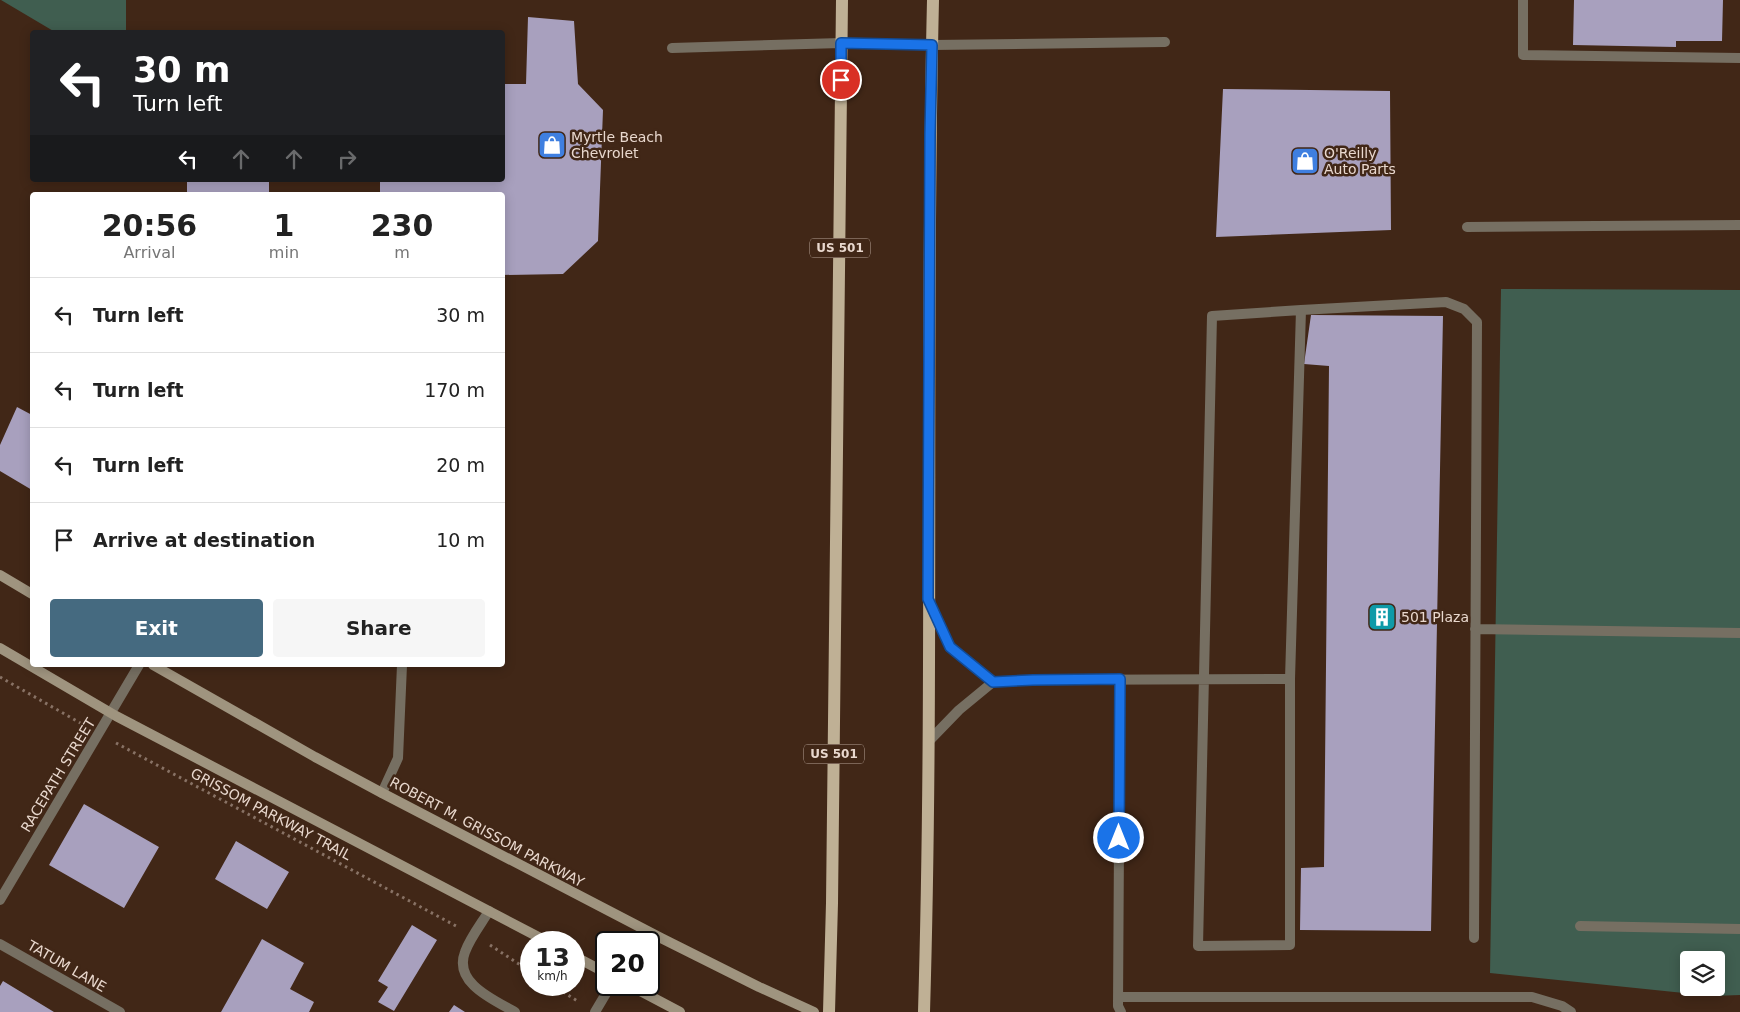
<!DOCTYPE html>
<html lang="en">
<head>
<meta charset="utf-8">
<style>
	body { margin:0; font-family:"DejaVu Sans",sans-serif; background:#f6f6f6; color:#222; height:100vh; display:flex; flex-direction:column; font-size:19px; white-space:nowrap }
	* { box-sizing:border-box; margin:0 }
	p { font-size:16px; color:#767676 }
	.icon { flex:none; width:28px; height:28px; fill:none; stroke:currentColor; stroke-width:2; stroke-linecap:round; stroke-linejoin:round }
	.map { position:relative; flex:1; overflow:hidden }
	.panel { position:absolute; left:30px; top:192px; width:475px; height:475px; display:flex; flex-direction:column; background:#fff; border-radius:5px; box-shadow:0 2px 12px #0003 }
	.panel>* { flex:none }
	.guide { position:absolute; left:30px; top:30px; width:475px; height:152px; border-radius:5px; box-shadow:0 2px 12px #0003; background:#202124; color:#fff; overflow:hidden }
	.buttons { position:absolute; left:1680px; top:951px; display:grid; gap:10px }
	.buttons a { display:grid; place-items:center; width:45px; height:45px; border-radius:5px; background:#fff; box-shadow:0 2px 12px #0003; font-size:25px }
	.speed { position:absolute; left:520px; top:931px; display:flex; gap:10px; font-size:25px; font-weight:700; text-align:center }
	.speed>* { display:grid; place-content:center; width:65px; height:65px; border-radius:50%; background:#fff; box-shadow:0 2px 12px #0003; line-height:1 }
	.speed small { font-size:12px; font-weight:400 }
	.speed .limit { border:2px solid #111; border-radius:8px; background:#fff; color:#111 }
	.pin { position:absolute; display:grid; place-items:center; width:42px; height:42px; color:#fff; margin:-21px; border:2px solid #fff; border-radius:50%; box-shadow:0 1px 5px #0007 }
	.me { position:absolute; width:55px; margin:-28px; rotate:0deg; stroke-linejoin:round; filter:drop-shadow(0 0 4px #0008) }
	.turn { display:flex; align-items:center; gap:18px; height:105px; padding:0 20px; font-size:22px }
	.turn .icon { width:65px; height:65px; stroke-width:2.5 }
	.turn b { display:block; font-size:35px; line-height:42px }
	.lanes { display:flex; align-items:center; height:48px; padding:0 20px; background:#0003; justify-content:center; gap:25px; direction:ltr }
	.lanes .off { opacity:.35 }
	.eta { display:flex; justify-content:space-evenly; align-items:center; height:85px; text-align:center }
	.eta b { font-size:30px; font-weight:600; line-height:35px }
	.button { display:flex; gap:10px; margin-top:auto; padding:10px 20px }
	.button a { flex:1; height:58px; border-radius:5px; background:#456a80; color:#fff; font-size:20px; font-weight:600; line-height:58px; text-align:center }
	.button a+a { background:#f6f6f6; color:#222 }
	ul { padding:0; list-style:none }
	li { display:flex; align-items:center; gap:15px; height:75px; padding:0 20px; border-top:1px solid #e0e0e0 }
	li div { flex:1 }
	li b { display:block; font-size:19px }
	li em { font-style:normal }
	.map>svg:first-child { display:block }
	.forest { fill:#405e50; fill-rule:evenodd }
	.building { fill:#a8a0be }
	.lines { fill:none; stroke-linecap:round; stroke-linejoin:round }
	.path { stroke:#887265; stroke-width:3; stroke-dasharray:2.5 4; stroke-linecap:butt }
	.lane { stroke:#766f62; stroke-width:10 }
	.street { stroke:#766f62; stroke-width:10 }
	.secondary { stroke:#9f947f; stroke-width:10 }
	.primary { stroke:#bfb095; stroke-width:12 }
	.route-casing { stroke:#114b97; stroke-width:12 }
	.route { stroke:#1a73e8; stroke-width:9 }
	.labels { text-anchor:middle; stroke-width:5; stroke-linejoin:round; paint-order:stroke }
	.shield { fill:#412717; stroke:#b7a397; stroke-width:1 }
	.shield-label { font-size:12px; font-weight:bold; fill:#e9d8ce }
	.poi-label { font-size:14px; fill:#e9d8ce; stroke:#412717; text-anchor:start }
	.street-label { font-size:14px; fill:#e9d8ce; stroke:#412717 }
</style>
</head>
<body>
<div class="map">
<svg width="1740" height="1012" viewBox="0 0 1740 1012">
	<rect width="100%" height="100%" fill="#412717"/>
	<!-- forest -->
	<path class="forest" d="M1 0H126V32H55Z
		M1501 289 1740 290V995L1713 996 1490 973ZM1689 960H1716V988H1689Z"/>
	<!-- building -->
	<path class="building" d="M1574 0H1723L1722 41H1676V47L1573 45Z
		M528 17 574 21 578 84 603 110 598 241 563 274 502 275V195H380V180H502V84H526Z
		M1223 89 1390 91 1391 230 1216 237Z
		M187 180H269V193L187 195Z
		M1311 315 1443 316 1431 931 1300 930 1301 868 1324 867 1329 366 1304 364Z
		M17 407 32 415V490L0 471V445Z
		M84 804 159 847 124 908 49 865Z
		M236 841 289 872 267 909 215 879Z
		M412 925 437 940 394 1011 378 1002 388 987 378 981Z
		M262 939 304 963 290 989 314 1002 309 1012H221Z
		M3 981 54 1012H0V986Z
		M454 1005 465 1012H449Z"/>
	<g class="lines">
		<!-- path -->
		<path class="path" d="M0 677 82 724
			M116 743 456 926
			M490 945 531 972
			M552 985 579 1002"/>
		<!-- lane -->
		<path class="lane" d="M1523 0V55L1740 58
			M672 48 841 43 932 45 1165 42
			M1467 227 1740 225
			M1301 310 1290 679V945L1198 946 1212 316Z
			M1301 310 1446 302 1464 309 1477 322 1474 938
			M930 603 950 647 993 682
			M1475 629 1740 633
			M1120 679 1118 1006 1121 1012
			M928 742 959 710 993 682 1033 680 1290 679
			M382 793 398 758 402 665
			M489 911C481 924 470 938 465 952 453 983 494 1000 515 1012
			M1580 926 1740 929
			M1118 997H1532L1562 1006 1571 1012
			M595 1012 611 985"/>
		<!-- street -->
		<path class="street" d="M0 900 139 665
			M0 944 120 1012"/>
		<!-- secondary -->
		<path class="secondary" d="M0 575 32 594
			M0 648 116 716 548 942
			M153 665 315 757 382 793 661 938 759 987 814 1012
			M574 956 606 973
			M629 985 680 1012"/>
		<!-- primary -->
		<path class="primary" d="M829 1012 832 903 842 0
			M924 1012C934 675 925 337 933 0"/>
	</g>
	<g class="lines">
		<defs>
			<path id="route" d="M841 80V43L932 45 930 134 928 599 950 647 993 682 1033 680 1120 679 1119 838"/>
		</defs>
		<!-- route casing -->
		<use href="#route" class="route-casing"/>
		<!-- route -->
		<use href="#route" class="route"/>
	</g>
	<!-- icons -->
	<defs>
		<symbol id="shop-square" viewBox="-11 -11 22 22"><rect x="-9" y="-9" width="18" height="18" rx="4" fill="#3f7fe0" stroke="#412717"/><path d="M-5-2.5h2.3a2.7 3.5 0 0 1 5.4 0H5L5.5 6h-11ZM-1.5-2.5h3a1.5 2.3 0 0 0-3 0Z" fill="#fff"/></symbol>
		<symbol id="building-square" viewBox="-11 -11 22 22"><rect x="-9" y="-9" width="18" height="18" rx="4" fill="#0f9aa8" stroke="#412717"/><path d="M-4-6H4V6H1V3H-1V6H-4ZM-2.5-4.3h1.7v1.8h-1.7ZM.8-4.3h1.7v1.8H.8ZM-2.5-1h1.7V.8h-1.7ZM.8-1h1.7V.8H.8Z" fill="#fff"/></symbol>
	</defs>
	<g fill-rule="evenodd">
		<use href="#shop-square" x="536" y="129" width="32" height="32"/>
		<use href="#shop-square" x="1289" y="145" width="32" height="32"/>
		<use href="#building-square" x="1366" y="601" width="32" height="32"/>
	</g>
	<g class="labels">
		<!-- shield labels -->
		<g class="shield">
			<rect x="810" y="238.5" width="60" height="19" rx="4"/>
			<rect x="804" y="744.5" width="60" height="19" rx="4"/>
		</g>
		<g class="shield-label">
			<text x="840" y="252">US 501</text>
			<text x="834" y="758">US 501</text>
		</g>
		<!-- poi labels -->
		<g class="poi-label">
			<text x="571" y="142">Myrtle Beach<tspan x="571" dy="16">Chevrolet</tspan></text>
			<text x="1324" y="158">O'Reilly<tspan x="1324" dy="16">Auto Parts</tspan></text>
			<text x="1401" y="622">501 Plaza</text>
		</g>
		<!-- street labels -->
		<g class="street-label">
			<text transform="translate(58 775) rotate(-59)" y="5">RACEPATH STREET</text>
			<text transform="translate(271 814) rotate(28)" y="5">GRISSOM PARKWAY TRAIL</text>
			<text transform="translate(487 832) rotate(28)" y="5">ROBERT M. GRISSOM PARKWAY</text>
			<text transform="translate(67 966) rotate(30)" y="5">TATUM LANE</text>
		</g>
	</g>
</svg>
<div class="buttons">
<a><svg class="icon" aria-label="layers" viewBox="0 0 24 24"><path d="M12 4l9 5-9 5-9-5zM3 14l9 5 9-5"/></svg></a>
</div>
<div class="speed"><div>13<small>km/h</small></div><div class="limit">20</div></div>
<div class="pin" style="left:841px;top:80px;background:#d93025"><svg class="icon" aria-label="arrive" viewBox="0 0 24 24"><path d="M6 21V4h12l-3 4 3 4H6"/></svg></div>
<svg class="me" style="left:1119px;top:838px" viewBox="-20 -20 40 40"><circle r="17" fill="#1a73e8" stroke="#fff" stroke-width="3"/><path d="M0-11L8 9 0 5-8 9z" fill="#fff"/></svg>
<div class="guide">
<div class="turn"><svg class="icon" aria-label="left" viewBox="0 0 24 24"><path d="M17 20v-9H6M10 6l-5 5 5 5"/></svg><div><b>30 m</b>Turn left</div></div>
<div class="lanes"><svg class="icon" aria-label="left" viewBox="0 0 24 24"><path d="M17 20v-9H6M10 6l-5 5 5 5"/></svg><svg class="icon off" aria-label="ahead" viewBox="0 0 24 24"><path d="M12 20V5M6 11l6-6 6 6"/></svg><svg class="icon off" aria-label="ahead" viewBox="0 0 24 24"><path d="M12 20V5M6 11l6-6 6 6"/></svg><svg class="icon off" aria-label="right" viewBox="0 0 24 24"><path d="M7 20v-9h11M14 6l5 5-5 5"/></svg></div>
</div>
<section class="panel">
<div class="eta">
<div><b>20:56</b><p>Arrival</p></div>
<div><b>1</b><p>min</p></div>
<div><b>230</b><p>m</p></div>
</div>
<ul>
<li><svg class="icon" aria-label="left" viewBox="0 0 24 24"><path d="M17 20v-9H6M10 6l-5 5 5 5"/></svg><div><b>Turn left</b></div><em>30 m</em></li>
<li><svg class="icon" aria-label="left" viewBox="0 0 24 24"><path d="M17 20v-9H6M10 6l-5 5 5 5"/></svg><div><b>Turn left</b></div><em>170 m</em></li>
<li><svg class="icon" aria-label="left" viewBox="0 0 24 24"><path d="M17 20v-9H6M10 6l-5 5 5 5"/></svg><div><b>Turn left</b></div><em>20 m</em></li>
<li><svg class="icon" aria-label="arrive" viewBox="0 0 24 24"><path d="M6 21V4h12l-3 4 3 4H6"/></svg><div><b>Arrive at destination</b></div><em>10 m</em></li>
</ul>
<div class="button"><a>Exit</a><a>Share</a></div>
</section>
</div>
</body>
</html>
